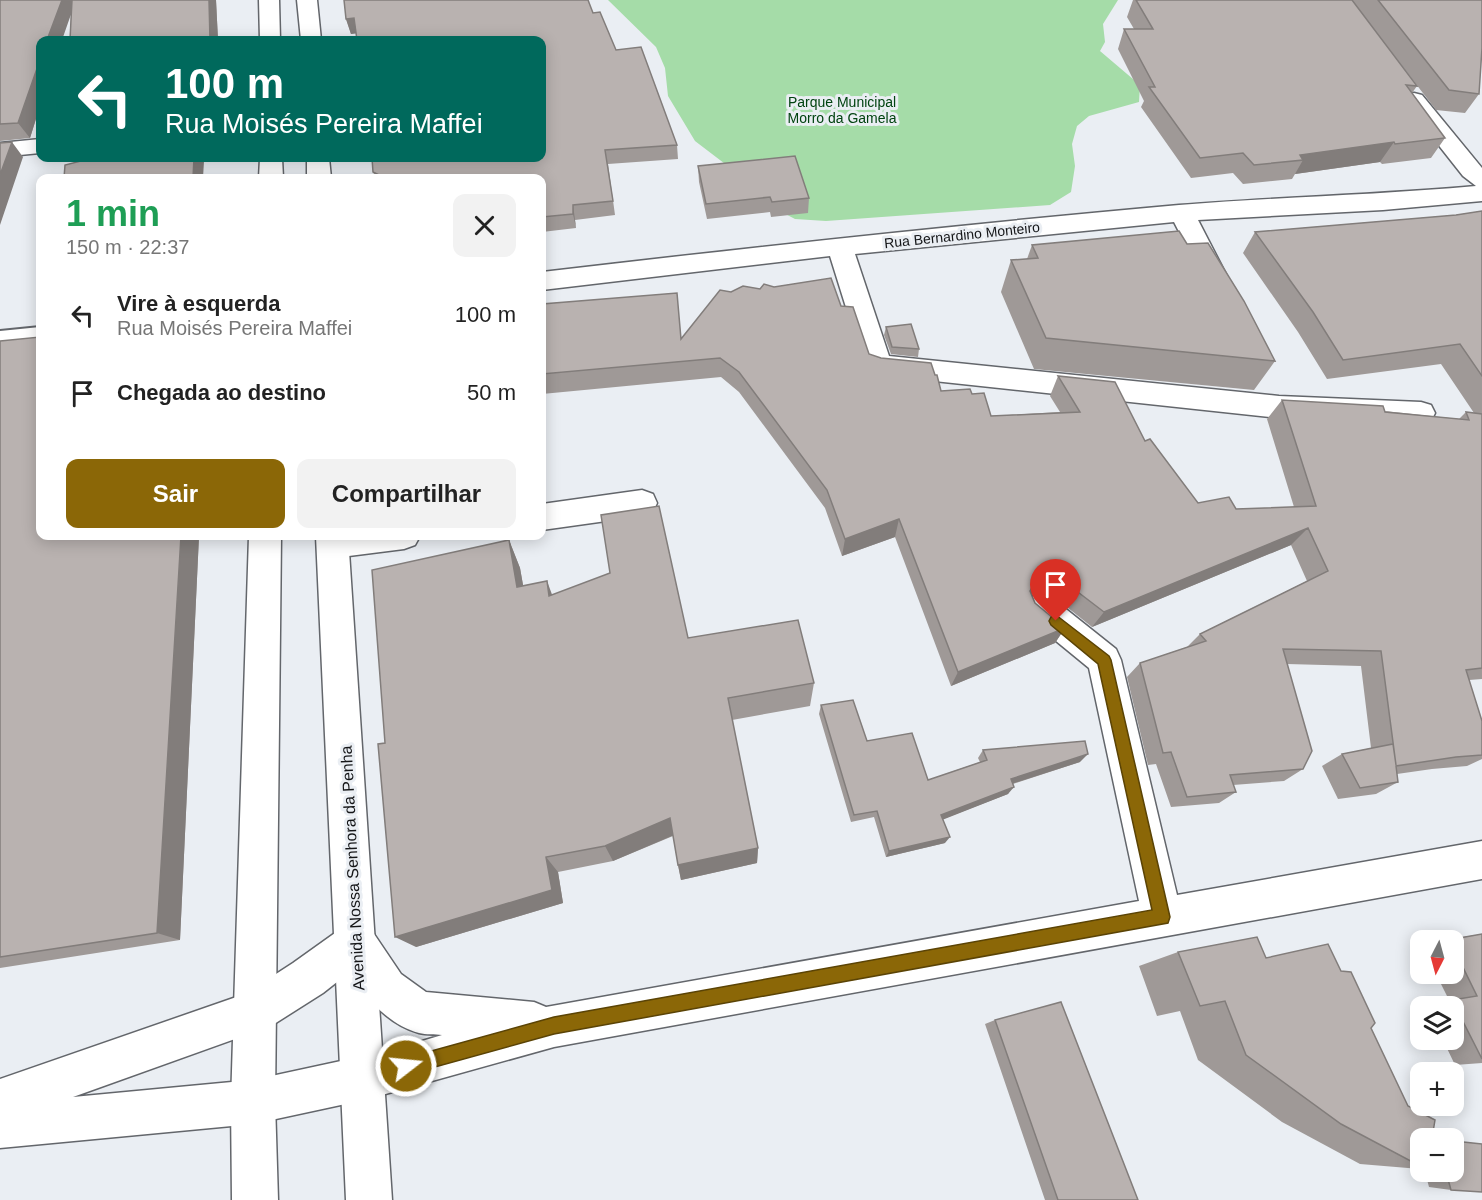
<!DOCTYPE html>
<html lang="pt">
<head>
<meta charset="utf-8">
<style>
	body { margin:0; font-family:Helvetica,sans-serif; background:#f2f2f2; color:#222; height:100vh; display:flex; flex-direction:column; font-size:22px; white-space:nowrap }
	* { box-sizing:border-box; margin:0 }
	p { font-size:20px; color:#767676 }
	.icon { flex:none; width:33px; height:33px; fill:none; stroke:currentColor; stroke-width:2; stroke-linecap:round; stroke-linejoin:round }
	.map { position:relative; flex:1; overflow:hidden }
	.drawer { position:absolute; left:36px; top:174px; width:510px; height:366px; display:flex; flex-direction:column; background:#fff; border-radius:12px; box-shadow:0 3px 15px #0003 }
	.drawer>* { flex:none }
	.top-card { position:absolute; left:36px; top:36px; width:510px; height:126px; border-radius:12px; box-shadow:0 3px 15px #0003; background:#00695c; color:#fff; overflow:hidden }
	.needle { width:39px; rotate:186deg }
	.fabs { position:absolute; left:1410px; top:930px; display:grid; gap:12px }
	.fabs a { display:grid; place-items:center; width:54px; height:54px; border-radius:12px; background:#fff; box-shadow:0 3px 15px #0003; font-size:30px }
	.pin { position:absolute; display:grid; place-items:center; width:51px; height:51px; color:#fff; margin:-62px -26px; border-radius:50% 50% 50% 0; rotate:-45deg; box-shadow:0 0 6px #0007 }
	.pin .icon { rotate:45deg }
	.me { position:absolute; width:66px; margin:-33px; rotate:74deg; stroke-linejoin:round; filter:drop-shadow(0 0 4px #0008) }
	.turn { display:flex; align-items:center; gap:21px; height:126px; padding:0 30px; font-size:27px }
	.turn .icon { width:78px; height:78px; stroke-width:2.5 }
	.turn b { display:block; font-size:42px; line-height:51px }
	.round { display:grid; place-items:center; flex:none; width:63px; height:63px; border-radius:12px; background:#f2f2f2 }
	.head { display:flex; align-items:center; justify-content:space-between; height:102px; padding:0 30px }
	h1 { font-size:36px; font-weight:700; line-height:45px; color:#1e9e55 }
	.cta { display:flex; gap:12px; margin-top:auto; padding:12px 30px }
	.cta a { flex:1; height:69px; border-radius:12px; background:#8b6707; color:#fff; font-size:24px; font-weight:700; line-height:69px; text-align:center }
	.cta a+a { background:#f2f2f2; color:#222 }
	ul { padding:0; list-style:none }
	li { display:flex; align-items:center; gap:18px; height:78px; padding:0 30px }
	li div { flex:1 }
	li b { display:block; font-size:22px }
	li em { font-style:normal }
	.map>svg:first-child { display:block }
	.green { fill:#a5dca8 }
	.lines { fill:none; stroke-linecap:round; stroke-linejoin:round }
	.lane-casing { stroke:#63666b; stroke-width:4 }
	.street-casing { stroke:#63666b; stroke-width:3 }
	.secondary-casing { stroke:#63666b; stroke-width:3 }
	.primary-casing { stroke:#63666b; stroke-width:3 }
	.lane { fill:#fff; fill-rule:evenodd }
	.street { fill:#fff; fill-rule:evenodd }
	.secondary { fill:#fff; fill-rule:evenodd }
	.primary { fill:#fff; fill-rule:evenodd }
	.wall { fill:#9f9997 }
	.shaded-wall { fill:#827d7b }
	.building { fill:#b9b2b0; stroke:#827d7b; stroke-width:1.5 }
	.route { fill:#8b6707; stroke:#5a4305; stroke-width:1.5 }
	.labels { text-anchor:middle; stroke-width:6; stroke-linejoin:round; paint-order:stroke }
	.far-park-label { font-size:14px; fill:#004310; stroke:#eaeef3 }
	.far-street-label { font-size:14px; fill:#151618; stroke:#eaeef3 }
	.street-label { font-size:16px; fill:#151618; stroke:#eaeef3 }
</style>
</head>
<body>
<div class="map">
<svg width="1482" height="1200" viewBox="0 0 1482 1200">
	<rect width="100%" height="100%" fill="#eaeef3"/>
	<!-- green -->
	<path class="green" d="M608 0H1118L1103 24 1105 42 1100 51 1140 85 1139 102 1089 116 1077 126 1072 144 1075 166 1071 192 1050 205 826 221 795 219 770 206 754 186 695 141 668 96 665 68 656 47Z"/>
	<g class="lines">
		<defs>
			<path id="lane" d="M40 327V340L0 345V331Z"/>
			<path id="street" d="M1414 93 1422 95 1482 168V201L1383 210 1198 220 1231 284 1227 290 1218 293 1209 290 1174 222 855 254 889 356 1279 396 1421 402 1431 405 1435 413 1431 421 1421 424 1279 418 878 375 868 372 864 365 830 256 542 290V272C754 247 967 224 1179 205 1278 197 1377 195 1476 186L1463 176 1403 100 1406 95Z
				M40 139V153L0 157V143Z
				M642 490 653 494 657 503 653 512 642 516 542 530V504Z
				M322 536H420L415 545 404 549 333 558 322 554 317 545Z
				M1040 594 1052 598 1116 649 1121 660 1177 895 1482 841V879L554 1047 364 1100 349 1093 342 1078 349 1063 442 1035C435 1034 426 1035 419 1033 378 1022 351 978 336 942L342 928 356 922 370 928 401 974 426 992 534 1002 546 1007 1139 901 1089 668 1028 618 1023 608 1028 598Z"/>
			<path id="secondary" d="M356 922 370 928 376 942 370 956 323 993 271 1026 73 1097 253 1080 364 1056 379 1063 386 1078 379 1093 364 1100 253 1124 0 1148V1079L245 994 293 963 342 928Z"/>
			<path id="primary" d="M259 0H279L280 40H260Z
				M297 0H317L321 40H301Z
				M260 158H282L283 178H259Z
				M307 158H329L331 178H307Z
				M249 536H281L275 1102 278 1200H232L231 1102Z
				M316 536H348L392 1200H346Z"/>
		</defs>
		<!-- lane casing -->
		<use href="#lane" class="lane-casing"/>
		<!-- street casing -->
		<use href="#street" class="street-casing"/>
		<!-- secondary casing -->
		<use href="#secondary" class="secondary-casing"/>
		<!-- primary casing -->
		<use href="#primary" class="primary-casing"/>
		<!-- lane -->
		<use href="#lane" class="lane"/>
		<!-- street -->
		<use href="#street" class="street"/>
		<!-- secondary -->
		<use href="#secondary" class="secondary"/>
		<!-- primary -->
		<use href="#primary" class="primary"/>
	</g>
	<!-- wall -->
	<path class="wall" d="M0 0H216L218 40H70L71 15 40 40V106L30 138 0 141Z
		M1133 0H1482L1479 94 1465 113 1436 110 1352 1 1417 86 1412 93 1445 138 1431 158 1382 164 1380 162 1295 174 1292 179 1243 184 1233 173 1191 178 1141 107 1144 101 1118 49 1124 29H1134L1127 17Z
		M593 13 616 50 677 145 678 159 608 164 615 215 575 220 576 228 542 232V178H376L373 172 542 158 356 33 351 34 346 19Z
		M698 166 809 198 808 213 771 217 770 212 707 219 699 182Z
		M1482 211V679L1469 680 1482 721V759L1467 766 1432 769 1397 774 1398 782 1376 794 1338 799 1322 766 1342 754 1371 748 1361 666 1287 664 1303 769 1284 781 1233 785 1236 792 1219 803 1171 807 1156 764 1148 765 1127 677 1140 663 1187 647 1200 634 1307 581 1291 545 1092 627 1053 596 1039 592 1031 595 1035 603 1065 628 1055 643 951 686 895 537 842 556 825 508 739 392 721 377 542 394V304L681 339 731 292 841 306 869 354 941 391 972 394 991 416 1060 412 1050 396 1058 376 1145 441 1198 503 1236 509 1294 507 1267 419 1282 400 1459 419 1466 412 1474 413 1441 364 1327 379 1298 332 1243 253 1255 232 1456 215Z
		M1187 244 1275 361 1254 390 1034 369 1001 292 1011 260 1027 259 1032 245Z
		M886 327 919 349 918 357 891 354 884 335Z
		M0 341 40 536H199L180 940 0 968Z
		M509 540 520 568 523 585 688 638 814 683 810 706 732 720 758 848 757 863 681 880 678 865 673 836 613 861 558 872 563 903 416 947 385 743Z
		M821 705 867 741 928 780 980 762 978 758 983 750 1080 762 1013 784 1008 794 943 819 945 843 886 857 874 817 851 822 819 714Z
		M1482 934V1063L1455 1065 1443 1040H1454V1006H1426L1425 1004 1449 1000 1436 974H1454V940H1444Z
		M1178 952 1266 958 1341 971 1371 1028 1420 1138V1169L1360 1164 1282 1122 1198 1060 1180 1011 1157 1016 1139 966Z
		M995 1020 1138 1200H1045L985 1024Z
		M1425 1172H1454L1451 1190 1429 1187Z"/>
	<!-- shaded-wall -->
	<path class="shaded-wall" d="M62 0H76L62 40H47Z
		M209 0H216L218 40H210Z
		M354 18 359 33 351 34 346 19Z
		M40 60V106L30 138 18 123Z
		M12 142 23 157 0 225V175Z
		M1394 142 1380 162 1295 174 1303 160 1300 155Z
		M194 158H202L204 161 203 178H193Z
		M573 205 575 220 576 228 573 214Z
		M899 519 895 537 842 556 845 539Z
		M1308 528 1291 545 1092 627 1104 612Z
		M181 536H199L180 940 157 933Z
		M509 540 520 568 528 613 517 587Z
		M1049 576 1039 592 1027 596 1036 580Z
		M547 581 557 608 549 596Z
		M1065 628 1055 643 951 686 958 672Z
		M1088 754 1080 762 1005 786 1011 779Z
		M1014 787 1008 794 937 822 941 815Z
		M670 818 674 835 613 861 605 846Z
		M950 837 945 843 886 857 889 851Z
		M758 848 757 863 681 880 678 865Z
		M546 857 558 872 563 903 416 947 395 937Z"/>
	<!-- building -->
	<path class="building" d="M0 0H62L47 40H40V60L18 123 0 124Z
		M72 0H209L210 40H70Z
		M344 0H588L593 13 600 12 616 50 641 47 677 145 605 150 613 201 573 205V214L542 217V178H385L373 172 372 158H542V40H357L354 18 346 19Z
		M1136 0H1352L1417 86 1406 85 1445 138 1395 144 1394 142 1300 155 1303 160 1254 165 1243 153 1200 158 1149 87H1155L1124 29H1153Z
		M1378 0H1482V48L1479 94 1449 90Z
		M12 142 0 175V143Z
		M795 156 809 198 772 202 770 197 706 204 698 166Z
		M85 158H194L193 178H64L65 165 85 160Z
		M1482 211V376L1460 344 1343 360 1313 312 1255 232 1456 215Z
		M1179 231 1187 244 1208 243 1244 301 1275 361 1046 338 1011 260 1038 258 1032 245Z
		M831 278 841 306 853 307 869 354 881 358 931 363 935 375H937L941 391 970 389 972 394 984 393 991 416 1080 412 1058 376 1115 382 1145 441 1150 439 1198 503 1229 497 1236 509 1316 506 1282 400 1383 406 1385 412 1469 420 1466 412 1482 414V668L1466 670 1482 721V755L1456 757 1396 766 1398 782 1360 788 1342 754 1393 744 1396 765 1381 651 1283 649 1312 751 1303 769 1230 775 1236 792 1187 797 1171 752 1163 753 1140 663 1206 641 1200 634 1328 571 1308 528 1104 612 1062 580 1049 576 1036 580 1030 591 1035 603 1065 628 958 672 899 519 845 539 827 490 739 372 720 358 542 374V304L677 293 681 339 720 290 731 292 743 286 760 289 764 284 774 287Z
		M911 324 919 349 892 347 886 327Z
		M40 337V536H181L157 933 0 957V341Z
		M659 506 688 638 798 620 814 683 728 698 758 848 678 865 670 818 605 846 546 857 552 890 395 937 378 744 385 743 372 570 509 540 517 587 547 581 549 596 610 573 601 515Z
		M853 700 867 741 912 733 928 780 987 760 983 750 1085 741 1088 754 1011 779 1014 787 941 815 950 837 889 851 877 811 854 815 821 705Z
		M1482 934V1059L1452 1000 1477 996 1454 949V940H1448Z
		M1257 937 1266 958 1328 944 1341 971 1351 972 1375 1023 1371 1028 1408 1106 1435 1120 1432 1138H1420V1166L1341 1124 1246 1055 1225 1001 1200 1006 1178 952Z
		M1061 1002 1138 1200H1058L995 1020Z
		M1454 1141 1482 1144V1192L1451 1190 1446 1172H1454Z"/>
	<!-- route -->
	<path class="route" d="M1056 615 1109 656 1111 660 1170 917 1168 923 554 1034 406 1075 400 1073 397 1066 400 1060 406 1058 554 1017 1152 910 1098 664 1051 625 1049 621 1051 617Z"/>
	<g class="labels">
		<!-- far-park labels -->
		<g class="far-park-label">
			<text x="842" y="107">Parque Municipal<tspan x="842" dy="16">Morro da Gamela</tspan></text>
		</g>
		<!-- far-street labels -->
		<g class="far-street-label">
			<text transform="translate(962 235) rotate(-6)" y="5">Rua Bernardino Monteiro</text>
		</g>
		<!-- street labels -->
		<g class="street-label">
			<text transform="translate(352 868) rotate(-93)" y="6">Avenida Nossa Senhora da Penha</text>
		</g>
	</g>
</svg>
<div class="fabs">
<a><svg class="needle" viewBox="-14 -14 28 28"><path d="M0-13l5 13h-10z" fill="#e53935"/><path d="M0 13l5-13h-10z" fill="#767676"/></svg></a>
<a><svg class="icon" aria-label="layers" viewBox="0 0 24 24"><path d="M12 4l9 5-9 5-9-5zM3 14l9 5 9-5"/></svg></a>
<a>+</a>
<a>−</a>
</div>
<div class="pin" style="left:1056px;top:621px;background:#d93025"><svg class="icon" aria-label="arrive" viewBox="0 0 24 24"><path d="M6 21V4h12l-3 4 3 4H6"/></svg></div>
<svg class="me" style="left:406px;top:1066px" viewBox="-20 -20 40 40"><circle r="17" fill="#8b6707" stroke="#fff" stroke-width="3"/><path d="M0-11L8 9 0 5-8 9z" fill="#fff"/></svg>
<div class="top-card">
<div class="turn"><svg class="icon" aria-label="left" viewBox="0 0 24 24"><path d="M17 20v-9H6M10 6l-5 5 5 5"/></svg><div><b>100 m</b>Rua Moisés Pereira Maffei</div></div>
</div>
<section class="drawer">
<div class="head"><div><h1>1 min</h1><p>150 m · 22:37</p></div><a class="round"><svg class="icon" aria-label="close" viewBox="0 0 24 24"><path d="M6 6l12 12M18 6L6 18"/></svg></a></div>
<ul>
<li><svg class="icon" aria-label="left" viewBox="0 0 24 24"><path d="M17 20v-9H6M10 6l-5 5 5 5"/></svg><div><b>Vire à esquerda</b><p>Rua Moisés Pereira Maffei</p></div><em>100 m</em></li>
<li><svg class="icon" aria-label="arrive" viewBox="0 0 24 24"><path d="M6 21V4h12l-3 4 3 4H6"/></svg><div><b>Chegada ao destino</b></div><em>50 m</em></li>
</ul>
<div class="cta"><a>Sair</a><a>Compartilhar</a></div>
</section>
</div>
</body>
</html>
